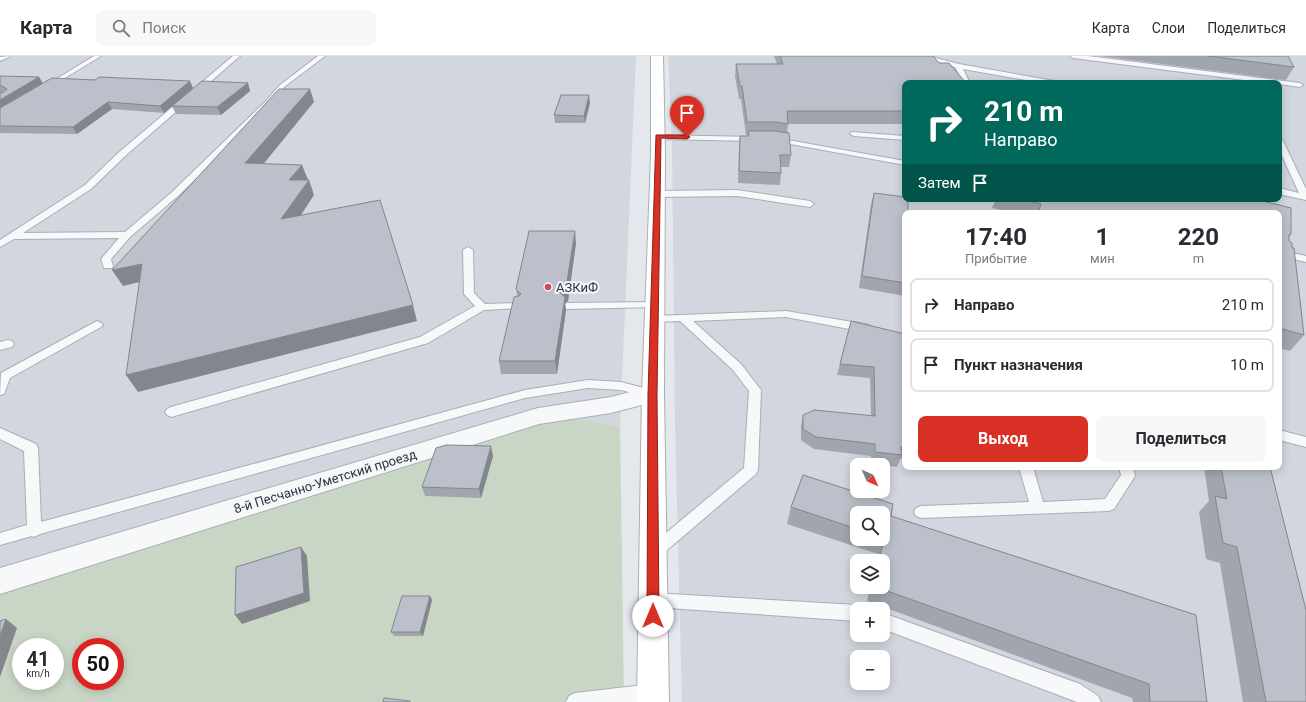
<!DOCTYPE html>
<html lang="ru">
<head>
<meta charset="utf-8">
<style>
	body { margin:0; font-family:Roboto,sans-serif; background:#f7f7f7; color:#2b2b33; height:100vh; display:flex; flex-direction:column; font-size:15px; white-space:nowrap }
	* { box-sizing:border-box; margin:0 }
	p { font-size:13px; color:#7c7c81 }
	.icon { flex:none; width:22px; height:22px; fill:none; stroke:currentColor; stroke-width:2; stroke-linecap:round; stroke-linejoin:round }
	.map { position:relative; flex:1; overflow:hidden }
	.panel { position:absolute; left:902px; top:154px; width:380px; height:260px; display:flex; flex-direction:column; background:#fff; border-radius:8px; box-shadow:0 2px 10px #0003 }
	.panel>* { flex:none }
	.banner { position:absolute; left:902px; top:24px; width:380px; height:122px; border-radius:8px; box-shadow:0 2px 10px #0003; background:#00695c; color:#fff; overflow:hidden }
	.needle { width:26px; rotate:135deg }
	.buttons { position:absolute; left:850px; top:402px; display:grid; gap:8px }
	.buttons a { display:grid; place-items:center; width:40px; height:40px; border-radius:8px; background:#fff; box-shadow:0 2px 10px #0003; font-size:20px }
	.speed { position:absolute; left:12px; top:582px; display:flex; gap:8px; font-size:20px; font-weight:700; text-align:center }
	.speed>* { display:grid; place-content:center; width:52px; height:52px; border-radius:50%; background:#fff; box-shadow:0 2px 10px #0003; line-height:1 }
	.speed small { font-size:10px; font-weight:400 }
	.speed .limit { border:6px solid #d22; background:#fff; color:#111 }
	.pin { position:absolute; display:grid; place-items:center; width:34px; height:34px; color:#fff; margin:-41px -17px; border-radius:50% 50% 50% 0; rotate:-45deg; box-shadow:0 0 4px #0007 }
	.pin .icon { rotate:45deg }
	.me { position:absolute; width:44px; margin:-22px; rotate:0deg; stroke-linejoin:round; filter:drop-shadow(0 0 3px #0008) }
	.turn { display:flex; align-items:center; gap:14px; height:84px; padding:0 16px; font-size:18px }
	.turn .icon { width:52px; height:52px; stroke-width:2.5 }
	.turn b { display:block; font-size:28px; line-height:34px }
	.then { display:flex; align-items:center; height:38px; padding:0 16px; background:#0003; gap:8px; font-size:15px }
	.eta { display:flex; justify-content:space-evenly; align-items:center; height:68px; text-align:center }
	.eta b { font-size:24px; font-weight:700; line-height:28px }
	.primary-button { display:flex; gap:8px; margin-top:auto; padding:8px 16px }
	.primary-button a { flex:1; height:46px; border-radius:8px; background:#d93025; color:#fff; font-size:16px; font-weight:700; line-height:46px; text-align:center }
	.primary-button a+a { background:#f7f7f7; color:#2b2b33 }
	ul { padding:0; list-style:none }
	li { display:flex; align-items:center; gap:12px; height:54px; margin:0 8px 6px; padding:0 8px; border:2px solid #e1e1e2; border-radius:8px }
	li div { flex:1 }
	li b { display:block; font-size:15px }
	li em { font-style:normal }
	header { display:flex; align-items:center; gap:24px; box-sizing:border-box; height:56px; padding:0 20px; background:#fff; border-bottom:1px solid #e1e1e2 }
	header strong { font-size:19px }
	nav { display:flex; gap:22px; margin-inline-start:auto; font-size:14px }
	.search { width:280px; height:36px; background:#f7f7f7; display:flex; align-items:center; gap:10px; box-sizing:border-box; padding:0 14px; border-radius:8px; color:#7c7c81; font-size:15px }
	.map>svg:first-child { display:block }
	.built { fill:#d2d6de; fill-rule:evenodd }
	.green { fill:#c9d6c5; fill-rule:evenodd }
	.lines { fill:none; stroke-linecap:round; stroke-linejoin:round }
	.service-casing { stroke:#a9aeb7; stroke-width:2 }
	.minor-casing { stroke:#a9aeb7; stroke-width:2 }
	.secondary-casing { stroke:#a9aeb7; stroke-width:2 }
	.service { fill:#f7f8fa; fill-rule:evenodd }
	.minor { fill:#f7f8fa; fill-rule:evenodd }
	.secondary { fill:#fff; fill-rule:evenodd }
	.wall { fill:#a1a5ae; fill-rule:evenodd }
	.shaded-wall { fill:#83868d }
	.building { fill:#bbc0ca; stroke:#83868d }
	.route { fill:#d93025; stroke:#8d1f18 }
	.poi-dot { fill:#d1495b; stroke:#f4f6f9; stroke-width:1.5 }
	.labels { text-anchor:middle; stroke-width:4; stroke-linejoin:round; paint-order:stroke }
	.poi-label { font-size:13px; fill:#2b3445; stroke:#f4f6f9; text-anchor:start }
	.street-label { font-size:13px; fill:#2b3445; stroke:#f4f6f9 }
</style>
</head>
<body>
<header>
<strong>Карта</strong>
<div class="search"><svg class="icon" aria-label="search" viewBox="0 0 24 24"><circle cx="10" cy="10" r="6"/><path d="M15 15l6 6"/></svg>Поиск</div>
<nav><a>Карта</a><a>Слои</a><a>Поделиться</a></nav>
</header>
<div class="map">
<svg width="1306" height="646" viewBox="0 0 1306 646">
	<rect width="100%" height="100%" fill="#e4e7ec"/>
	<!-- built -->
	<path class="built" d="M0 0H636L620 370 528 357 0 518Z
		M668 0H1306V646H682L675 366 672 86ZM905 27H1279V143H905ZM905 157H1279V411H905ZM857 409H883V435H857ZM857 457H883V483H857ZM857 505H883V531H857ZM857 553H883V579H857ZM857 601H883V627H857Z"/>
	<!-- green -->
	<path class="green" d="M528 356 620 370 624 646H0V518ZM21 591H55V625H21ZM81 591H115V625H81Z"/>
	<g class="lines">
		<defs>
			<path id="service" d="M10 0 9 1 0 5V1Z
				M94 0H101L50 31 45 30Z
				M233 0H240L124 101 91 133 23 177 125 176 172 136 267 44 280 29 318 0H325L284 31 273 48 178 140 130 181 111 203 113 210 112 212H104L101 203 119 182 14 183 0 191V184L85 129 118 97Z
				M918 0H928L959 8 1054 25 1057 27H1043L963 13 970 27H964L955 11Z
				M1070 0H1088L1300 27 1303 29 1300 31 1279 28V27H1268L1073 2Z
				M851 76 905 80V84L854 80 850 78Z
				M655 79 756 81 760 83 756 85 658 83 654 81Z
				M771 81 905 105V109L774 85H771Z
				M1279 83 1283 85 1306 133V144L1279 138V132L1299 137 1279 93Z
				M737 134 810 145 814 148 810 151 737 140 658 141 654 138 658 135Z
				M468 191 473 194 474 237 485 248 517 247 522 250 521 252 484 254 428 287 171 361 167 359 165 356 167 353 171 351 420 281 475 250 464 238 463 194Z
				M1279 194 1306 200V206L1279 200Z
				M654 246 658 247 659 249 658 251 567 253 562 250 567 247Z
				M786 255 865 268 869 269 871 272 869 275 865 276 786 261 693 265 741 308 761 334 758 414 756 418 659 501 654 503 649 501 646 496 649 491 744 412 749 335 733 314 680 265 654 266 650 265 649 263 650 261 654 260Z
				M97 265 101 267 103 269 101 271 10 322 4 338 0 339 1 317Z
				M8 284 12 285 14 288 12 291 0 294V286Z
				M588 324 621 326 655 335 657 338 655 341 651 342 621 334 588 332 525 342 40 478 34 481 32 480 0 489V477L27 469 24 395 0 383V372L36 388 38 392 41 466 525 334Z
				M1279 374 1306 381V391L1279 384Z
				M1019 411H1033L1043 446 1105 443 1121 419 1119 411H1133L1135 420 1114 453 1109 455 921 462 916 460 914 456 916 452 921 450 1029 446Z
				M653 537 857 549 863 553H857V565L653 551 647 549 645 544 647 539Z
				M883 557 1080 628 1098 640 1101 646H1077L883 573Z
				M652 628 658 631 661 637 658 643 652 646H566L569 640 575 637Z"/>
			<path id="minor" d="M653 330 661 332 664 338 661 344 611 357 539 368 0 538V512L538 352 611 341Z"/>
			<path id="secondary" d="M651 0H663L665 98 664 338 669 646H637L642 338 651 98Z"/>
		</defs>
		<!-- service casing -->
		<use href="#service" class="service-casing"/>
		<!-- minor casing -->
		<use href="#minor" class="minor-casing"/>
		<!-- secondary casing -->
		<use href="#secondary" class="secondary-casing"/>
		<!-- service -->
		<use href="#service" class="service"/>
		<!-- minor -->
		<use href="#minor" class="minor"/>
		<!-- secondary -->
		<use href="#secondary" class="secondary"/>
	</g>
	<!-- wall -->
	<path class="wall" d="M774 0H933L905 27V68H788L787 77 791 99 789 111H781V117L780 129 738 127 739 91 740 80H748V79H746L741 43H739L735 20 736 8H777Z
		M1100 0H1288L1294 11 1286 24Z
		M0 20 39 21 43 27 193 32 164 57 112 53 77 78 0 77Z
		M248 27 250 35 221 59 176 58 172 50Z
		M590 47 585 67H555L554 59Z
		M874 137 905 157V240L859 232 871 148Z
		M996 143H1254L1291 152V178L1289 181V185L1292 187V192H1294L1304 279 1290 295 1279 292V157H1012L992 152Z
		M576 187 568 245 565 247 566 254 557 318H501L499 305 517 240 516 233Z
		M851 265 905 278V403H900L897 411 872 408 871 400 814 393 801 384V370L803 359 871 360 870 322 837 319Z
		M493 400 481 442 425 440 422 431Z
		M1204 411H1270L1306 646H1243L1220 507 1206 503 1199 456 1209 445Z
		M803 419 893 448 891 460 1196 559 1207 646H1133L1132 642 867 545 870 531H883V505H876L878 498 787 468 791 451ZM857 457H883V483H857Z
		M430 540 432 544 423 580H394L391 576Z"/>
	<!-- shaded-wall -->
	<path class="shaded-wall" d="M39 21 43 28 0 53V44Z
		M190 25 193 32 164 57 160 50Z
		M248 27 250 35 221 59 217 51Z
		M310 33 314 46 252 122 245 107Z
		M589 39 590 47 585 67 584 60Z
		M108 46 112 53 77 78 73 71Z
		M302 109 308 124H289Z
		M309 124 314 139 288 179 281 163Z
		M575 175 576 187 568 245 565 247 566 254 557 318 555 305 559 236Z
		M142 208 152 223 123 230 112 214Z
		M413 249 417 265 138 336 126 319Z
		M491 390 493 400 481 442 479 433Z
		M301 491 307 500 310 545 242 568 235 559Z
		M430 540 432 544 423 580 420 576Z
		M6 563 17 572 0 621V580Z"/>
	<!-- building -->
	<path class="building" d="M780 0H933L939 7H949L966 27H905V55H787L788 68 776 66H747L742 30H740L736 8H783Z
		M1208 0H1288L1294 11Z
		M0 20 39 21 0 44V36L2 37 7 33 2 30H0Z
		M99 21 190 25 160 50 108 46 73 71 0 70V52L52 22 95 24Z
		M202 25 248 27 217 51 172 50Z
		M279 33H310L245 107 302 109 289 124H309L281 163 380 144 413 249 126 319 142 208 112 214Z
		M561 39H589L584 60 554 59Z
		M748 75H775L789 77 791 99H780L781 117 739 115 740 80H749Z
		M874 137 905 141V143H908V157H905V227L862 220Z
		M1021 143H1112L1115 144H1132V143H1254L1291 152V178L1289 179V185L1292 187V192H1294L1304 279 1279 272V157H1038L1041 148Z
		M529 175H575L566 232 559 236 565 241 555 305H499L514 241 519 240 521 238 516 233Z
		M851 265 905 278V391H901L902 399 875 396V388L816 381 803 373V359L814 354 875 360 874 311 840 308Z
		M446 389 491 390 479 433 422 431 436 392Z
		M1221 411H1270L1306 554V646H1266L1237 491 1223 487 1215 440 1227 443Z
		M803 419 893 448 891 460 1196 559 1207 646H1150L1149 628 876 531H883V505H879L884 482H883V457H857V473L791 451Z
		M301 491 304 537 235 559 236 511Z
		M402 540H430L420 576H391Z
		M6 563 0 580V565Z
		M384 642 410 645V646H383Z"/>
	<!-- route -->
	<path class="route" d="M656 79H687L690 81 687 83 661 82 657 338 659 560 657 564 653 565 649 564 647 560 648 338Z"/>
	<!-- markers -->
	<circle class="poi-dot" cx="548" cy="231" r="4"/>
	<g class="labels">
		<!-- poi labels -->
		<g class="poi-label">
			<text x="556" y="236">АЗКиФ</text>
		</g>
		<!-- street labels -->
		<g class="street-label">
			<text transform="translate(325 425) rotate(-17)" y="5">8-й Песчанно-Уметский проезд</text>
		</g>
	</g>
</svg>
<div class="buttons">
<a><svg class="needle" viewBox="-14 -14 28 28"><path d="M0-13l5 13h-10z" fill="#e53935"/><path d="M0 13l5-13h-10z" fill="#7c7c81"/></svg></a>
<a><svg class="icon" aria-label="search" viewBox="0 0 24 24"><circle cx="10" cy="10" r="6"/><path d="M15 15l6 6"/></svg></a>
<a><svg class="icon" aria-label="layers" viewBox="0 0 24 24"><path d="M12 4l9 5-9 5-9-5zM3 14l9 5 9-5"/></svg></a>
<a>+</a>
<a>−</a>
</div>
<div class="speed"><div>41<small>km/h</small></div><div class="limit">50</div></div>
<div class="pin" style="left:687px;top:81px;background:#d93025"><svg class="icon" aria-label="arrive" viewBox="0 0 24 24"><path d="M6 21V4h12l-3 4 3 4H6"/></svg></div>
<svg class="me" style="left:653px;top:560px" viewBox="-20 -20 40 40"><circle r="19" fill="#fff"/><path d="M0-13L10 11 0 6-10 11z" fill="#d93025"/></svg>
<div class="banner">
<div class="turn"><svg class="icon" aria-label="right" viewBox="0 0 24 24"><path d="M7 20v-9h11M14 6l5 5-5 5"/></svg><div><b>210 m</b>Направо</div></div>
<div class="then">Затем<svg class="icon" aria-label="arrive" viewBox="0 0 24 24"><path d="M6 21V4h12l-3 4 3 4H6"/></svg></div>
</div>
<section class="panel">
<div class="eta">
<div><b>17:40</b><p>Прибытие</p></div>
<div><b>1</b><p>мин</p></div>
<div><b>220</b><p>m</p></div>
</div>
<ul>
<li><svg class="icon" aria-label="right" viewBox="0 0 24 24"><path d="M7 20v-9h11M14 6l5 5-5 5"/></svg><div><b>Направо</b></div><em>210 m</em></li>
<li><svg class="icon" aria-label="arrive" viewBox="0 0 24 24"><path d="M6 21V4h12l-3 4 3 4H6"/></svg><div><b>Пункт назначения</b></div><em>10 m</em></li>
</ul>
<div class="primary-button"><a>Выход</a><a>Поделиться</a></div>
</section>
</div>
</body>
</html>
